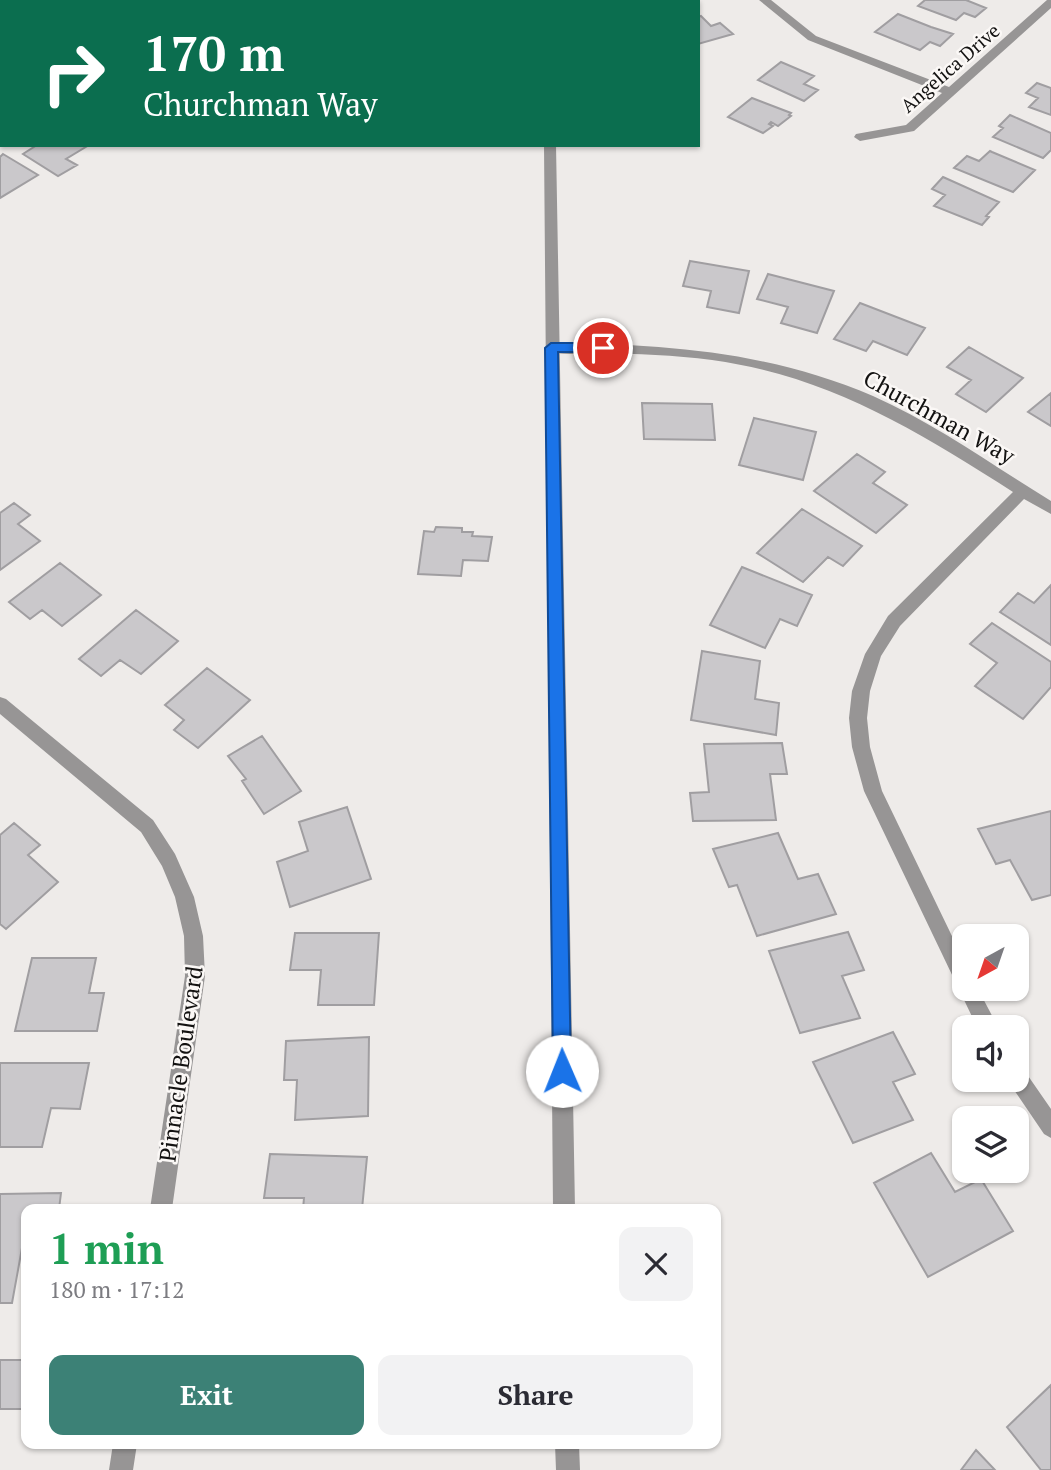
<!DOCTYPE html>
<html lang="en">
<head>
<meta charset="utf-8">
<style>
	body { margin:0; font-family:"PT Serif",serif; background:#f2f2f3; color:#2b2b33; height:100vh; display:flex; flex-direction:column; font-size:26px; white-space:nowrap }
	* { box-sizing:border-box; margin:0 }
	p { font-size:23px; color:#7c7c81 }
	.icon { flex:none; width:38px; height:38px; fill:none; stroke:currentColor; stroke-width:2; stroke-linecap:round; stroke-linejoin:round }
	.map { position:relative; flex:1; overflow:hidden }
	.details { position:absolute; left:21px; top:1204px; width:700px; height:245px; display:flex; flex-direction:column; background:#fff; border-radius:14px; box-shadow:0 2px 5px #0004 }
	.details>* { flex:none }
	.guide { position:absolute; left:0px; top:0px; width:700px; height:147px; box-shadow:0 2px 5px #0004; background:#0b6e4f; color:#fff; overflow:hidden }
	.needle { width:46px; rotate:220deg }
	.fabs { position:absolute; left:952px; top:924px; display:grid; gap:14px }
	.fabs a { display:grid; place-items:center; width:77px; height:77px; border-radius:14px; background:#fff; box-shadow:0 2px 5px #0004; font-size:35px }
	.pin { position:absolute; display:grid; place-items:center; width:60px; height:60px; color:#fff; margin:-30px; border:4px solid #fff; border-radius:50%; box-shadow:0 2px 7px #0007 }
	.me { position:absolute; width:77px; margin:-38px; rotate:359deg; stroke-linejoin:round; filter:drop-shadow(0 0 5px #0008) }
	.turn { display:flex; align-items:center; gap:24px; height:147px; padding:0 28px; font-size:32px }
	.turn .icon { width:91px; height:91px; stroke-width:2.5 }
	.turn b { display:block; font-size:49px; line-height:60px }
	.round { display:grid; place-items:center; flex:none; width:74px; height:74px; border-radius:14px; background:#f2f2f3 }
	.summary { display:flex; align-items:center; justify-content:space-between; height:119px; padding:0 28px }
	h1 { font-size:42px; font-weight:600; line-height:52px; color:#1e9e55 }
	.button { display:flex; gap:14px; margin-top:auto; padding:14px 28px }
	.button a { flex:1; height:80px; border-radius:14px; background:#3c8176; color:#fff; font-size:28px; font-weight:600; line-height:80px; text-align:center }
	.button a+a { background:#f2f2f3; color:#2b2b33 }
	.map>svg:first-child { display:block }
	.building { fill:#cac8cb; stroke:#a09ea1; stroke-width:2 }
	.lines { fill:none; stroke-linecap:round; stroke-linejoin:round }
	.minor { fill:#979595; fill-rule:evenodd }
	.tertiary { fill:#979595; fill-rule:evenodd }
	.route { fill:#1a73e8; stroke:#114b97; stroke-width:2 }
	.labels { text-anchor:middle; stroke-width:5; stroke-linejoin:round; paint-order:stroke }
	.far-street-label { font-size:19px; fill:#131211; stroke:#fbf8f6 }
	.street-label { font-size:23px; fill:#131211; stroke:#fbf8f6 }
</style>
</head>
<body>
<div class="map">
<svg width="1051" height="1470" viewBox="0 0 1051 1470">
	<rect width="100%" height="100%" fill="#eeebe9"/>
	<!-- building -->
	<path class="building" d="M925 0H966L986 8 975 17 964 13 956 20 918 6Z
		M898 14 931 27 953 34 940 46 930 42 920 50 875 32Z
		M701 16 711 26 720 23 733 34 698 44V17Z
		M781 62 814 76 804 84 818 90 804 101 758 80Z
		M1037 83 1051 88V115L1029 107 1038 98 1026 93Z
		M752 98 791 113 789 115 791 116 778 126 771 122 769 124 773 126 763 133 728 117Z
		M1010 115 1051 133V150L1043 158 993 137 1003 128 999 126Z
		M37 145H89L66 159 77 165 58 176 23 154Z
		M990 151 992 152 1035 170 1013 192 954 168 967 156 979 161Z
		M3 154 38 175 0 198V157Z
		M943 177 999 202 986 216 989 217 982 225 934 206 945 195 932 189Z
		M690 261 749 271 739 313 707 307 711 291 683 286Z
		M768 274 834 291 817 333 781 323 788 307 757 299Z
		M860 303 925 328 907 355 873 341 866 351 834 339Z
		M969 347 1023 378 986 412 956 394 971 380 947 367Z
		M1051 393V426L1028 412Z
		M642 403 712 404 715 440 644 439Z
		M754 418 816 432 803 480 739 465Z
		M857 454 885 472 873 483 907 505 876 533 814 491Z
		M14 503 30 515 18 524 40 541 0 570V513Z
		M802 509 862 546 843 566 828 557 803 582 757 553Z
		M436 527 462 528V532H473L472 536 492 537 488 561 463 560 461 576 418 574 424 531 434 532Z
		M60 563 101 595 62 626 42 610 30 619 9 602Z
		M742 567 812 595 797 626 780 619 765 648 710 625Z
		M1051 585V645L1000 612 1018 593 1034 603Z
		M136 610 178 641 141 674 120 660 101 676 79 659Z
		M992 623 1051 662V687L1023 719 975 686 997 663 970 644Z
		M702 651 760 661 755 699 779 703 776 735 691 720Z
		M207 668 250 700 198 748 174 730 184 720 165 705Z
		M262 736 301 791 264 814 242 781 246 779 228 756Z
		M782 743 787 774H770L776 820 693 821 690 793 709 792 704 744Z
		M347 807 371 879 290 907 277 862 308 851 299 822Z
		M1051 811V895L1032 900 1010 860 996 864 978 829Z
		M14 823 40 845 28 855 58 882 6 929 0 924V835Z
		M778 833 798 879 818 874 836 914 757 936 737 885 729 887 713 849Z
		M848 932 864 970 842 976 860 1018 800 1033 769 951Z
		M295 933H379L374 1005H318L321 970H290Z
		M32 958H96L89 993H104L97 1031H15Z
		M893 1032 915 1074 893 1082 913 1120 853 1143 813 1062Z
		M369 1037 368 1116 295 1120 297 1080H284L286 1041Z
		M0 1063H89L80 1109 51 1108 42 1147H0Z
		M931 1153 955 1192 981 1179 1013 1231 928 1277 874 1183Z
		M270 1154 367 1157 362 1209H303L304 1198H264Z
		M61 1193 59 1209H26V1248H22L12 1303H0V1194Z
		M0 1360H26V1388L22 1409H0Z
		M1051 1385V1470H1041L1007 1427Z
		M976 1450 995 1470H961Z"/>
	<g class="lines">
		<!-- minor -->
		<path class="minor" d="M759 0H771L816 36 949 87 1047 0H1051V8L914 131 860 141 854 137 856 134 906 125 942 93 808 40Z
			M0 110H2L0 118Z
			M551 343C662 344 769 351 873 396 936 424 992 465 1051 501V514L1024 499 900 626 881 656 870 691 867 718 870 747 882 791 964 961V989H978L998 1027H977L864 791 852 747 849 718 852 691 865 654 888 616 1013 492C916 430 828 376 712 360 674 355 637 354 599 353 582 353 562 356 546 351L544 348Z
			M0 697 6 699 153 820 175 854 194 897 203 936 205 976 172 1209H150L185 976 184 936 175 897 162 866 141 832 0 714Z
			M1017 1067 1024 1070 1051 1109V1138L1044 1134 1010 1084 1008 1080H1017Z
			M113 1444H137L133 1470H109Z"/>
		<!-- tertiary -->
		<path class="tertiary" d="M543 0H553V2H543Z
			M544 145H556L575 1209H553Z
			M555 1444H579L580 1470H556Z"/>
	</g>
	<!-- route -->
	<path class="route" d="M551 343H603L610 348 603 352H558L571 1071 569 1077 562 1080 555 1077 553 1071 545 348Z"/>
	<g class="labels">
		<!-- far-street labels -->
		<g class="far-street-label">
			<text transform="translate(950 68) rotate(-41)" y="7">Angelica Drive</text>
		</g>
		<!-- street labels -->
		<g class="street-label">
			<text transform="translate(939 417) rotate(29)" y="8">Churchman Way</text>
			<text transform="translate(181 1064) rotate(-82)" y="8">Pinnacle Boulevard</text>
		</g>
	</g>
</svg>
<div class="fabs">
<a><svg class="needle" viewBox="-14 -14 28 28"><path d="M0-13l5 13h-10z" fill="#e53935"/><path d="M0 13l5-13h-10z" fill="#7c7c81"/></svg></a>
<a><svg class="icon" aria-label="sound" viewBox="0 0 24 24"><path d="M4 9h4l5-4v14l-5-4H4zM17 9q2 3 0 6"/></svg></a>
<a><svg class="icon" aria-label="layers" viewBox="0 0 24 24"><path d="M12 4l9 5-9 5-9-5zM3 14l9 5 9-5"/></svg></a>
</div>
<div class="pin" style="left:603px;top:348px;background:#d93025"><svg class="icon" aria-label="arrive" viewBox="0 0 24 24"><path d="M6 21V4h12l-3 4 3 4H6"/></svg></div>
<svg class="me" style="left:562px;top:1071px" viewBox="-20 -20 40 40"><circle r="19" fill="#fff"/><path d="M0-13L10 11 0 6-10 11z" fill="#1a73e8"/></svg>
<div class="guide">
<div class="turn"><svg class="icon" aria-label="right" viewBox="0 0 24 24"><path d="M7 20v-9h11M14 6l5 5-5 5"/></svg><div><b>170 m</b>Churchman Way</div></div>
</div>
<section class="details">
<div class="summary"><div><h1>1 min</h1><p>180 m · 17:12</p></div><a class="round"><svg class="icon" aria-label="close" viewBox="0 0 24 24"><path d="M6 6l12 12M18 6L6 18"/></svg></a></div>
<div class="button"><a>Exit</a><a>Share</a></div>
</section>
</div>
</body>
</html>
